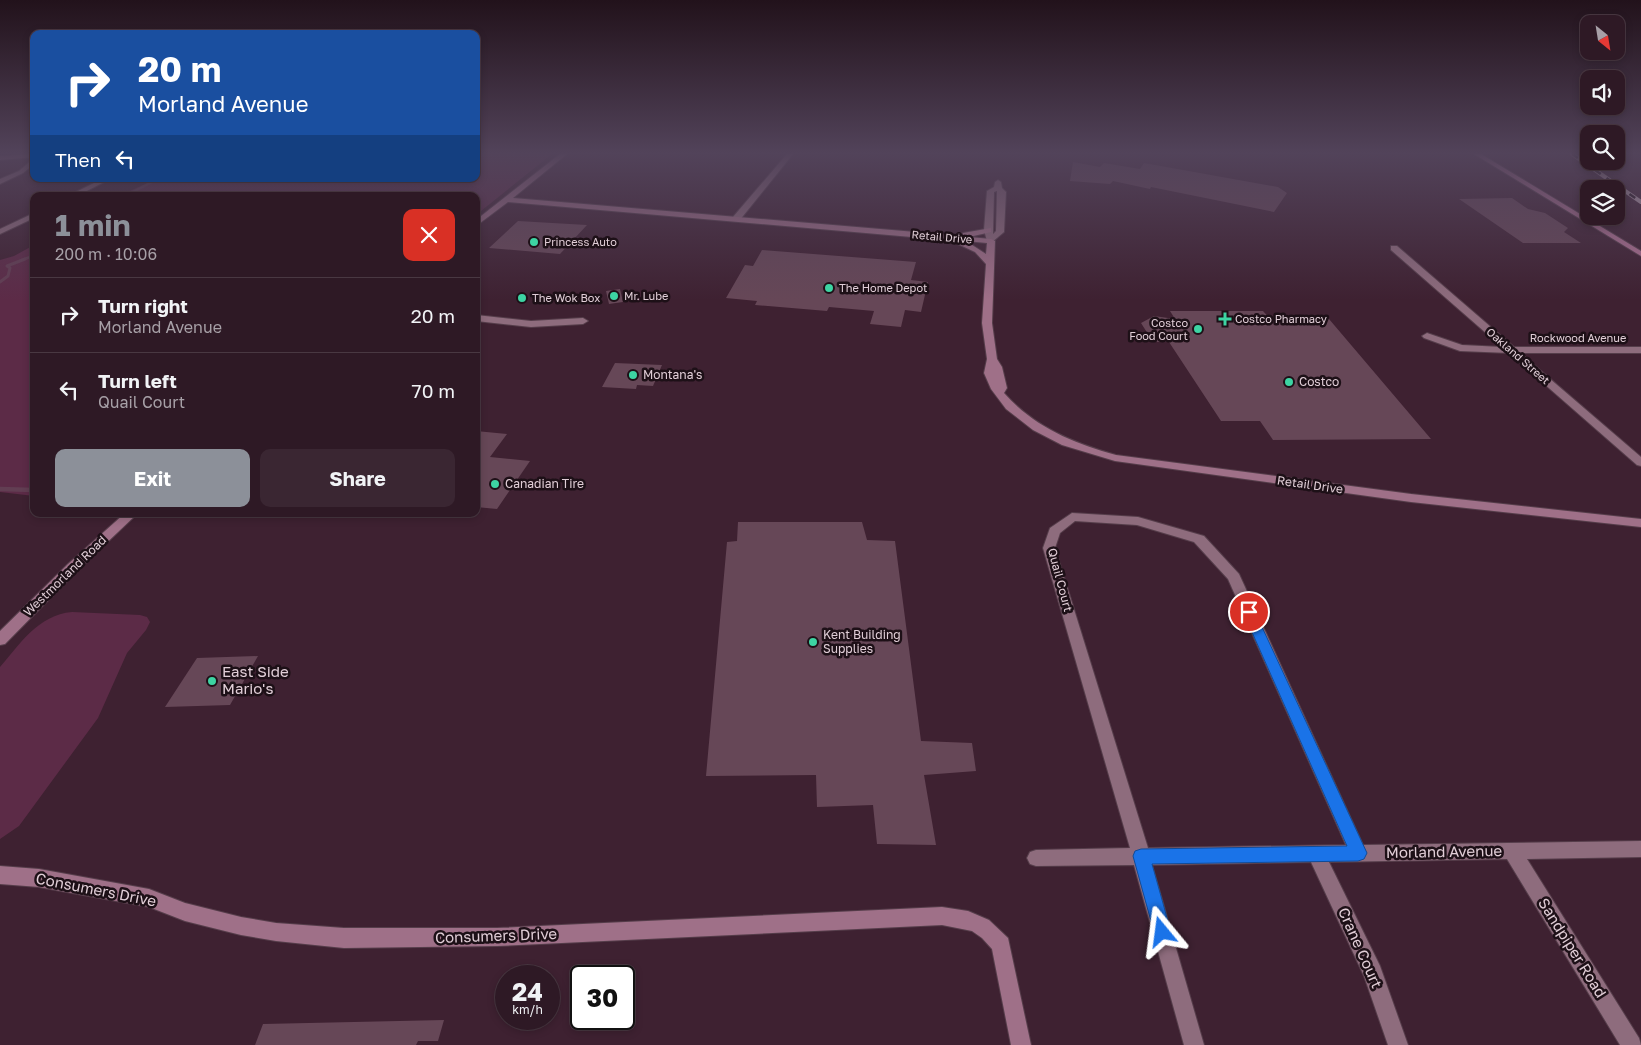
<!DOCTYPE html>
<html lang="en">
<head>
<meta charset="utf-8">
<style>
	body { margin:0; font-family:"Golos Text",sans-serif; background:#3a2632; color:#f1f3f6; height:100vh; display:flex; flex-direction:column; font-size:19px; white-space:nowrap }
	* { box-sizing:border-box; margin:0 }
	p { font-size:16px; color:#a7a0a7 }
	.icon { flex:none; width:28px; height:28px; fill:none; stroke:currentColor; stroke-width:2; stroke-linecap:round; stroke-linejoin:round }
	.map { position:relative; flex:1; overflow:hidden }
	.drawer { position:absolute; left:30px; top:192px; width:450px; height:325px; display:flex; flex-direction:column; background:#2e1925; border-radius:10px; box-shadow:0 2px 8px #0003,0 0 0 1px #493842 }
	.drawer>* { flex:none }
	.banner { position:absolute; left:30px; top:30px; width:450px; height:152px; border-radius:10px; box-shadow:0 2px 8px #0003,0 0 0 1px #493842; background:#1a4fa0; color:#fff; overflow:hidden }
	.needle { width:32px; rotate:150deg }
	.fabs { position:absolute; left:1580px; top:15px; display:grid; gap:10px }
	.fabs a { display:grid; place-items:center; width:45px; height:45px; border-radius:10px; background:#2e1925; box-shadow:0 2px 8px #0003,0 0 0 1px #493842; font-size:25px }
	.speed { position:absolute; left:495px; top:965px; display:flex; gap:10px; font-size:25px; font-weight:700; text-align:center }
	.speed>* { display:grid; place-content:center; width:65px; height:65px; border-radius:50%; background:#2e1925; box-shadow:0 2px 8px #0003,0 0 0 1px #493842; line-height:1 }
	.speed small { font-size:12px; font-weight:400 }
	.speed .limit { border:2px solid #111; border-radius:8px; background:#fff; color:#111 }
	.pin { position:absolute; display:grid; place-items:center; width:42px; height:42px; color:#fff; margin:-21px; border:2px solid #fff; border-radius:50%; box-shadow:0 1px 5px #0007 }
	.me { position:absolute; width:55px; margin:-28px; rotate:344deg; stroke-linejoin:round; filter:drop-shadow(0 0 4px #0008) }
	.turn { display:flex; align-items:center; gap:18px; height:105px; padding:0 25px; font-size:22px }
	.turn .icon { width:65px; height:65px; stroke-width:2.5 }
	.turn b { display:block; font-size:35px; line-height:42px }
	.then { display:flex; align-items:center; height:48px; padding:0 25px; background:#0003; gap:10px; font-size:19px }
	.round { display:grid; place-items:center; flex:none; width:52px; height:52px; border-radius:10px; background:#3a2632 }
	.summary { display:flex; align-items:center; justify-content:space-between; height:85px; padding:0 25px }
	h1 { font-size:30px; font-weight:700; line-height:38px; color:#8c9099 }
	.cta { display:flex; gap:10px; margin-top:auto; padding:10px 25px }
	.cta a { flex:1; height:58px; border-radius:10px; background:#8c9099; color:#fff; font-size:20px; font-weight:700; line-height:58px; text-align:center }
	.cta a+a { background:#3a2632; color:#f1f3f6 }
	ul { padding:0; list-style:none }
	li { display:flex; align-items:center; gap:15px; height:75px; padding:0 25px; border-top:1px solid #493842 }
	li div { flex:1 }
	li b { display:block; font-size:19px }
	li em { font-style:normal }
	.map>svg:first-child { display:block }
	.green { fill:#5c2b47 }
	.lines { fill:none; stroke-linecap:round; stroke-linejoin:round }
	.stream-far2 { stroke:#623e53; stroke-width:2.5 }
	.stream-far1 { stroke:#623e53; stroke-width:3 }
	.stream { stroke:#623e53; stroke-width:4.5 }
	.building { fill:#664757 }
	.street-casing { stroke:#553d4a; stroke-width:2 }
	.secondary-casing { stroke:#553d4a; stroke-width:2 }
	.primary-casing { stroke:#553d4a; stroke-width:2 }
	.street { fill:#8e6c7d; fill-rule:evenodd }
	.secondary { fill:#9f7088; fill-rule:evenodd }
	.primary { fill:#b07394; fill-rule:evenodd }
	.rail-casing { stroke:#cab5bf; stroke-width:4 }
	.rail { stroke:#1d1017; stroke-width:2.5; stroke-dasharray:7; stroke-linecap:butt }
	.route { fill:#1a73e8; stroke:#114b97 }
	.poi-dot { fill:#3dd4a3; stroke:#1d1017; stroke-width:2 }
	.labels { text-anchor:middle; stroke-width:5; stroke-linejoin:round; paint-order:stroke }
	.far-street-label { font-size:11px; fill:#e1ced7; stroke:#1d1017 }
	.far-poi-label { font-size:11px; fill:#e1ced7; stroke:#1d1017; text-anchor:start }
	.poi-label { font-size:12px; fill:#e1ced7; stroke:#1d1017; text-anchor:start }
	.street-label { font-size:12px; fill:#e1ced7; stroke:#1d1017 }
	.near-poi-label { font-size:15px; fill:#e1ced7; stroke:#1d1017; text-anchor:start }
	.near-street-label { font-size:15px; fill:#e1ced7; stroke:#1d1017 }
</style>
</head>
<body>
<div class="map">
<svg width="1641" height="1045" viewBox="0 0 1641 1045">
	<rect width="100%" height="100%" fill="#3e2131"/>
	<!-- green -->
	<path class="green" d="M476 154H552L476 215V196H119L156 179H476Z
		M34 245V496L0 492V260L14 256Z
		M72 612 140 615 147 617 150 622 146 630 127 653 98 718 19 826 0 839V667C20 644 38 615 72 612Z"/>
	<g class="lines">
		<!-- stream-far2 -->
		<path class="stream-far2" d="M125 196 158 179
			M22 260 30 257 31 252 34 250"/>
		<!-- stream-far1 -->
		<path class="stream-far1" d="M0 282 8 276 10 268 7 266 25 259"/>
		<!-- stream -->
		<path class="stream" d="M0 489 34 490"/>
	</g>
	<!-- building -->
	<path class="building" d="M1073 162 1100 167 1104 163 1140 169 1144 163 1278 187 1287 193 1274 212 1151 187 1150 189 1113 181 1110 184 1070 181Z
		M1512 198 1528 209 1545 213 1568 228 1564 232 1581 243H1523L1459 199Z
		M518 221 587 225 560 254 489 248Z
		M762 250 916 262 911 280 928 282 921 312 905 310 901 327 870 324 874 311 829 307 827 311 755 305 757 301 726 298 745 265 753 266Z
		M620 289 623 302 609 304 606 291Z
		M1170 311H1263L1271 320 1329 319 1431 439 1273 440 1260 421H1221L1169 342H1153L1141 323 1154 316 1175 319Z
		M615 363 662 365 653 386 637 385 636 389 602 387Z
		M476 431 507 434 490 457 530 461 497 509 476 507Z
		M738 522H862L867 540 895 541 921 741 972 743 976 771 924 775 936 845 877 844 873 805 817 807 816 775 706 776 727 542 737 541Z
		M258 656 230 705 165 707 197 658Z
		M444 1020 438 1041H418L416 1045H255L263 1024Z"/>
	<g class="lines">
		<defs>
			<path id="street" d="M34 154V157L0 160V156Z
				M787 154H793L739 221H733V217Z
				M34 158V164L23 173 0 184V179L19 171Z
				M102 179H110L77 196H68Z
				M998 180 1001 182 1002 188 1006 192 1004 232 991 243 987 241 984 230 987 191 994 187 995 182ZM997 191 996 231 993 234 994 192Z
				M34 213V218L0 234V229Z
				M1391 246H1397L1514 347H1641V353H1520L1641 457V466L1637 465 1509 353 1460 351 1424 338 1422 336 1427 333 1462 345 1502 347 1391 250Z
				M476 315 531 321 583 318 588 321 583 324 531 327 476 321Z
				M1072 513 1138 517 1204 536 1239 574 1363 845 1641 841V857L1527 859 1639 1038 1641 1045H1620L1507 859 1329 862 1380 966 1408 1045H1388L1364 976 1311 862 1152 865 1204 1045H1184L1134 865 1036 866 1030 864 1027 858 1030 852 1036 850 1130 848 1043 548 1050 528ZM1075 521 1137 525 1194 542 1228 579 1346 845 1148 848 1055 548 1060 533Z"/>
			<path id="secondary" d="M560 154H567L513 198 963 236V233L991 228V232L969 237 991 239 995 241 992 323 997 359 1002 367 1007 388 1004 393C1034 427 1073 443 1116 455L1411 494 1641 519V527L1411 502 1115 461 1062 445 1033 430 1006 409 991 389 984 373 987 359 982 323 986 264 975 252 958 244V241L508 202 476 226V220ZM966 241 987 243 986 254Z
				M124 514H137L78 570 5 644 0 645V631L68 564Z
				M0 866 39 869 149 889 185 903 241 917 276 923 344 928H497L942 907 968 911 989 920 1008 938 1031 1045H1011L992 949 982 938 972 931 942 925 497 946 344 948 276 941 241 935 185 921 149 907 39 887 0 884Z"/>
			<path id="primary" d="M1474 154H1481L1641 251V256Z"/>
		</defs>
		<!-- street casing -->
		<use href="#street" class="street-casing"/>
		<!-- secondary casing -->
		<use href="#secondary" class="secondary-casing"/>
		<!-- primary casing -->
		<use href="#primary" class="primary-casing"/>
		<!-- street -->
		<use href="#street" class="street"/>
		<!-- secondary -->
		<use href="#secondary" class="secondary"/>
		<!-- primary -->
		<use href="#primary" class="primary"/>
		<defs>
			<path id="rail" d="M1572 154 1641 202"/>
		</defs>
		<!-- rail casing -->
		<use href="#rail" class="rail-casing"/>
		<!-- rail -->
		<use href="#rail" class="rail"/>
	</g>
	<!-- sky -->
	<linearGradient id="sky" x2="0" y2="1"><stop stop-color="#22121b"/><stop offset="0.51" stop-color="#52435a"/><stop offset="1" stop-color="#52435a" stop-opacity="0"/></linearGradient>
	<rect width="1641" height="300" fill="url(#sky)"/>
	<!-- route -->
	<path class="route" d="M1249 607 1254 608 1255 612 1367 853 1364 859 1358 861 1152 864 1171 932 1168 938 1162 940 1156 938 1154 932 1133 856 1135 851 1141 849 1347 846 1243 612 1245 608Z"/>
	<!-- markers -->
	<g class="poi-dot">
		<circle cx="534" cy="242" r="5"/>
		<circle cx="829" cy="288" r="5"/>
		<circle cx="614" cy="296" r="5"/>
		<circle cx="522" cy="298" r="5"/>
		<path d="M1222.5 311.5h5v5h5v5h-5v5h-5v-5h-5v-5h5z"/>
		<circle cx="1198" cy="329" r="5"/>
		<circle cx="633" cy="375" r="5"/>
		<circle cx="1289" cy="382" r="5"/>
		<circle cx="495" cy="484" r="5"/>
		<circle cx="813" cy="642" r="5"/>
		<circle cx="212" cy="681" r="5"/>
	</g>
	<g class="labels">
		<!-- far-street labels -->
		<g class="far-street-label">
			<text transform="translate(942 237) rotate(5)" y="4">Retail Drive</text>
			<text x="1578" y="342">Rockwood Avenue</text>
			<text transform="translate(1518 356) rotate(41)" y="4">Oakland Street</text>
		</g>
		<!-- far-poi labels -->
		<g class="far-poi-label">
			<text x="544" y="246">Princess Auto</text>
			<text x="839" y="292">The Home Depot</text>
			<text x="624" y="300">Mr. Lube</text>
			<text x="532" y="302">The Wok Box</text>
			<text x="1235" y="323">Costco Pharmacy</text>
			<text x="1188" y="327" text-anchor="end">Costco<tspan x="1188" dy="13">Food Court</tspan></text>
		</g>
		<!-- poi labels -->
		<g class="poi-label">
			<text x="643" y="379">Montana's</text>
			<text x="1299" y="386">Costco</text>
			<text x="505" y="488">Canadian Tire</text>
			<text x="823" y="639">Kent Building<tspan x="823" dy="14">Supplies</tspan></text>
		</g>
		<!-- street labels -->
		<g class="street-label">
			<text transform="translate(1310 485) rotate(8)" y="4">Retail Drive</text>
			<text transform="translate(65 576) rotate(-44)" y="4">Westmorland Road</text>
			<text transform="translate(1060 580) rotate(75)" y="4">Quail Court</text>
		</g>
		<!-- near-poi labels -->
		<g class="near-poi-label">
			<text x="222" y="677">East Side<tspan x="222" dy="17">Mario's</tspan></text>
		</g>
		<!-- near-street labels -->
		<g class="near-street-label">
			<text transform="translate(1444 852) rotate(-1)" y="5">Morland Avenue</text>
			<text transform="translate(96 890) rotate(11)" y="5">Consumers Drive</text>
			<text transform="translate(496 936) rotate(-2)" y="5">Consumers Drive</text>
			<text transform="translate(1360 948) rotate(66)" y="5">Crane Court</text>
			<text transform="translate(1572 948) rotate(58)" y="5">Sandpiper Road</text>
		</g>
	</g>
</svg>
<div class="fabs">
<a><svg class="needle" viewBox="-14 -14 28 28"><path d="M0-13l5 13h-10z" fill="#e53935"/><path d="M0 13l5-13h-10z" fill="#a7a0a7"/></svg></a>
<a><svg class="icon" aria-label="sound" viewBox="0 0 24 24"><path d="M4 9h4l5-4v14l-5-4H4zM17 9q2 3 0 6"/></svg></a>
<a><svg class="icon" aria-label="search" viewBox="0 0 24 24"><circle cx="10" cy="10" r="6"/><path d="M15 15l6 6"/></svg></a>
<a><svg class="icon" aria-label="layers" viewBox="0 0 24 24"><path d="M12 4l9 5-9 5-9-5zM3 14l9 5 9-5"/></svg></a>
</div>
<div class="speed"><div>24<small>km/h</small></div><div class="limit">30</div></div>
<div class="pin" style="left:1249px;top:612px;background:#d93025"><svg class="icon" aria-label="arrive" viewBox="0 0 24 24"><path d="M6 21V4h12l-3 4 3 4H6"/></svg></div>
<svg class="me" style="left:1162px;top:932px" viewBox="-20 -20 40 40"><path d="M0-17L14 15 0 8-14 15z" fill="#1a73e8" stroke="#fff" stroke-width="4"/></svg>
<div class="banner">
<div class="turn"><svg class="icon" aria-label="right" viewBox="0 0 24 24"><path d="M7 20v-9h11M14 6l5 5-5 5"/></svg><div><b>20 m</b>Morland Avenue</div></div>
<div class="then">Then<svg class="icon" aria-label="left" viewBox="0 0 24 24"><path d="M17 20v-9H6M10 6l-5 5 5 5"/></svg></div>
</div>
<section class="drawer">
<div class="summary"><div><h1>1 min</h1><p>200 m · 10:06</p></div><a class="round" style="background:#d93025;color:#fff"><svg class="icon" aria-label="close" viewBox="0 0 24 24"><path d="M6 6l12 12M18 6L6 18"/></svg></a></div>
<ul>
<li><svg class="icon" aria-label="right" viewBox="0 0 24 24"><path d="M7 20v-9h11M14 6l5 5-5 5"/></svg><div><b>Turn right</b><p>Morland Avenue</p></div><em>20 m</em></li>
<li><svg class="icon" aria-label="left" viewBox="0 0 24 24"><path d="M17 20v-9H6M10 6l-5 5 5 5"/></svg><div><b>Turn left</b><p>Quail Court</p></div><em>70 m</em></li>
</ul>
<div class="cta"><a>Exit</a><a>Share</a></div>
</section>
</div>
</body>
</html>
